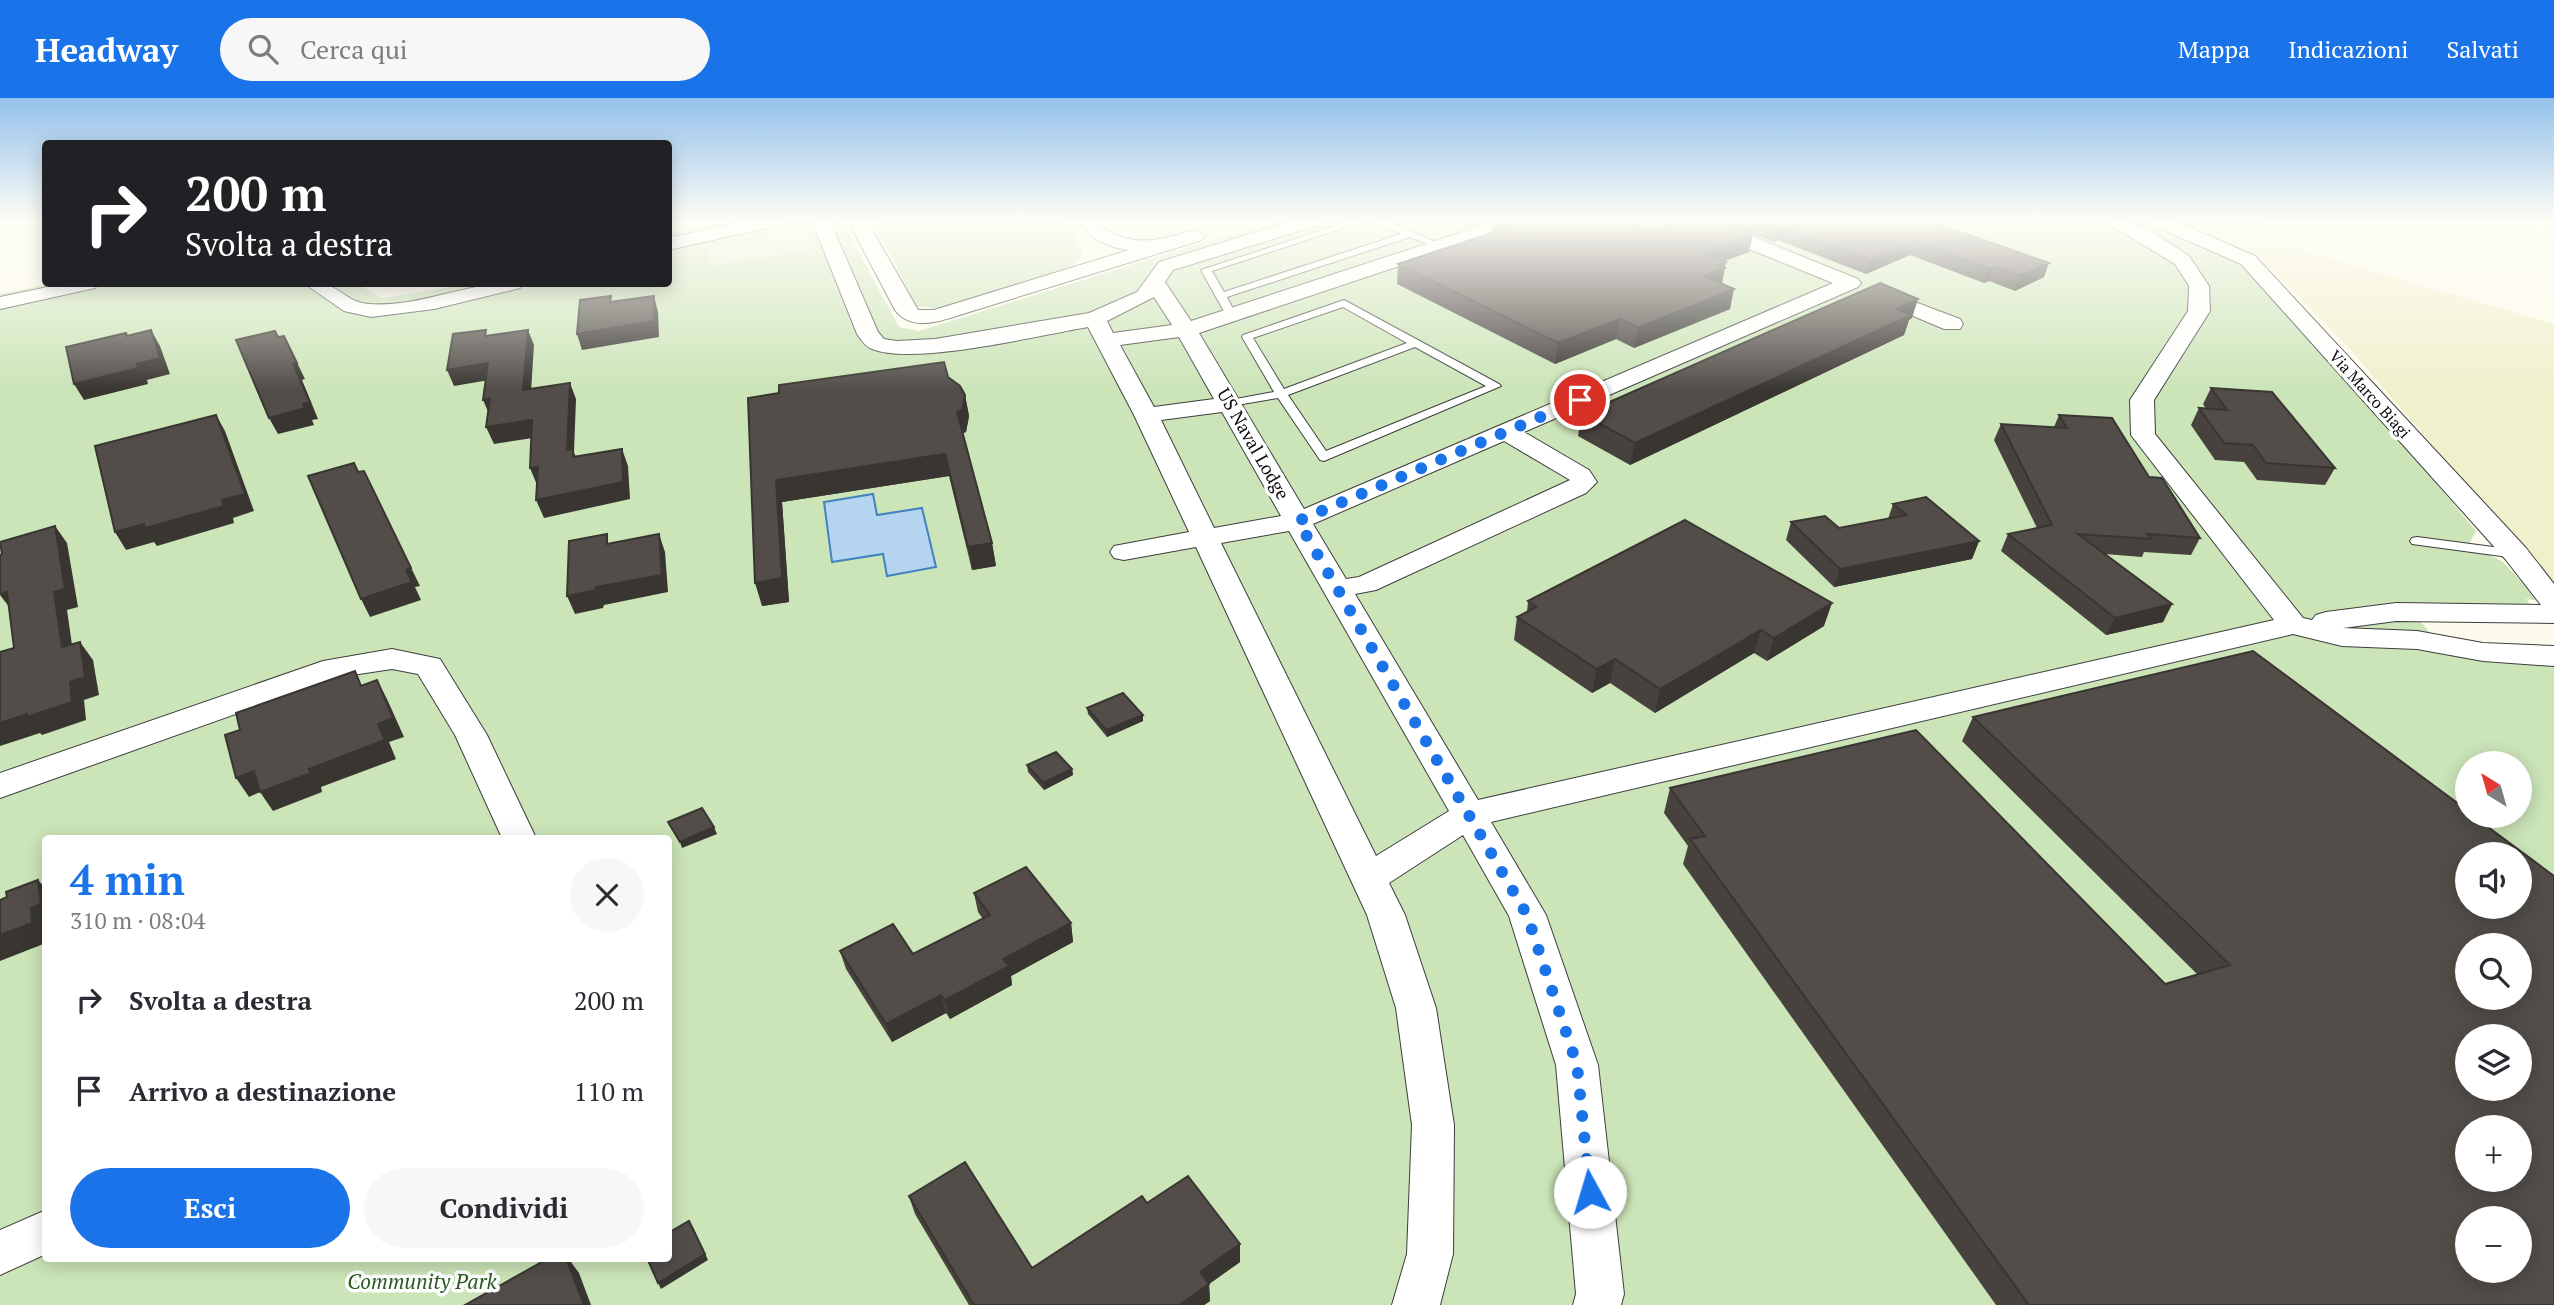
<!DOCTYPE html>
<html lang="it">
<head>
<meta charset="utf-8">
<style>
	body { margin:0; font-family:"PT Serif",serif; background:#f7f7f7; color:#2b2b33; height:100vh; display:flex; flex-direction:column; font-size:26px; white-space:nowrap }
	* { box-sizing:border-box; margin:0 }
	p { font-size:23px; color:#7c7c81 }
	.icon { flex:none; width:38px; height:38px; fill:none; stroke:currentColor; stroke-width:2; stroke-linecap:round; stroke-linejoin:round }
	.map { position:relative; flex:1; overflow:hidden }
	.details { position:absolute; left:42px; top:737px; width:630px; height:427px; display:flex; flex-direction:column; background:#fff; border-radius:7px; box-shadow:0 4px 18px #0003 }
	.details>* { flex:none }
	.banner { position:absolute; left:42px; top:42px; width:630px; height:147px; border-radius:7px; box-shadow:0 4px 18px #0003; background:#202124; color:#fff; overflow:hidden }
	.needle { width:46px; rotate:323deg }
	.buttons { position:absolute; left:2455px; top:653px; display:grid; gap:14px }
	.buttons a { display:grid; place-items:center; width:77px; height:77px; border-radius:50%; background:#fff; box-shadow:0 4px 18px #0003; font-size:35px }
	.pin { position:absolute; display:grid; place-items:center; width:60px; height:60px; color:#fff; margin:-30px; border:4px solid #fff; border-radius:50%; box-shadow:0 2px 7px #0007 }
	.me { position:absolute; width:77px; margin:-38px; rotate:354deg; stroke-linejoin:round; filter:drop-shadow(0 0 5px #0008) }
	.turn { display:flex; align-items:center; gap:24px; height:147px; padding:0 28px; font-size:32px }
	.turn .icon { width:91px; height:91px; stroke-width:2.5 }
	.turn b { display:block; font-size:49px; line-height:60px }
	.round { display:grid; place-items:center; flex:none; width:74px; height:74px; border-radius:37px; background:#f7f7f7 }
	.summary { display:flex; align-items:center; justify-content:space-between; height:119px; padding:0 28px }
	h1 { font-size:42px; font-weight:600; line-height:52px; color:#1a73e8 }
	.cta { display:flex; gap:14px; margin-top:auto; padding:14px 28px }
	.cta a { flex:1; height:80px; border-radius:42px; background:#1a73e8; color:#fff; font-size:28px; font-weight:600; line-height:80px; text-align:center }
	.cta a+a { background:#f7f7f7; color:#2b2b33 }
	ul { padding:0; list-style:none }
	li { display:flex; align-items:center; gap:21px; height:91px; padding:0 28px }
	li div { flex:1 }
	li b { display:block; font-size:26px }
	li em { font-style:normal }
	header { display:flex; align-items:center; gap:42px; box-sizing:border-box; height:98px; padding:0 35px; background:#1a73e8; color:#fff }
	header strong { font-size:33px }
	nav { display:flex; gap:38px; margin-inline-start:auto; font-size:24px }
	.search { width:490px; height:63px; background:#f7f7f7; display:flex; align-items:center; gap:18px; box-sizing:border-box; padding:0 24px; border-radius:38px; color:#7c7c81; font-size:26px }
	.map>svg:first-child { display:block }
	.farmland { fill:#f0f0cd }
	.green { fill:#cbe4b8; fill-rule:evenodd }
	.pitch { fill:#ddecc9 }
	.water { fill:#b4d4f0; stroke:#4283bf; stroke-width:2 }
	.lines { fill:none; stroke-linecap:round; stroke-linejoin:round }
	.service-casing { stroke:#3e3e3e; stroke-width:2 }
	.minor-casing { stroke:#3e3e3e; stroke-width:2 }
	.service { fill:#fff; fill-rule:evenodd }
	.minor { fill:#fff; fill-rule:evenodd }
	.wall { fill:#47423e }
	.shaded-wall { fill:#393632 }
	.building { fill:#524d48; stroke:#393632; stroke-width:2; fill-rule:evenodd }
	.route { stroke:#1a73e8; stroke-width:12; stroke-dasharray:0 21.6 }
	.labels { text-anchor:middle; stroke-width:7; stroke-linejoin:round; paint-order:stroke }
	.far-street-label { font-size:16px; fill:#0b0b0b; stroke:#fff }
	.street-label { font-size:18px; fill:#0b0b0b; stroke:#fff }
	.near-park-label { font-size:21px; font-style:italic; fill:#295b22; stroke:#fff }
</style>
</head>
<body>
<header>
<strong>Headway</strong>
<div class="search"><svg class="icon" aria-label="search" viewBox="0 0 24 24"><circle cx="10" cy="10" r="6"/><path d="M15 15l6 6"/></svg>Cerca qui</div>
<nav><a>Mappa</a><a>Indicazioni</a><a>Salvati</a></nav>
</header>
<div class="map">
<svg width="2554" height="1207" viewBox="0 0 2554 1207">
	<rect width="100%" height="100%" fill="#fdfbeb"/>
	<!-- farmland -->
	<path class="farmland" d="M2169 123H2273L2259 140 2554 226V489L2350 251 2271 171 2233 149Z"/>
	<!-- green -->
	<path class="green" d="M732 123H842L899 229 919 233 1273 123H2143L2233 160 2318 244 2476 433 2469 446 2503 464 2540 503 2526 501 2539 517H2415L2442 549 2554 554V1207H0V196L47 186H358L382 200 471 186H668L669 136ZM2468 665H2520V718H2468ZM46 740H668V1160H46ZM2468 756H2520V808H2468ZM2468 847H2520V900H2468ZM2468 938H2520V990H2468ZM2468 1029H2520V1082H2468ZM2468 1120H2520V1172H2468Z
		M873 123H1067L1083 155 1074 167 1063 173 941 211 916 208Z"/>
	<!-- pitch -->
	<path class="pitch" d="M803 133 812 151 711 168 705 149Z"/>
	<!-- water -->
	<path class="water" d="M873 396 877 417 922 410 936 469 887 478 883 456 832 464 824 404Z"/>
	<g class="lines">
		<defs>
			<path id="service" d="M1350 123H1365L1212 173 1224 194 1401 136 1374 123H1387L1445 148 1440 151 1410 139 1227 199 1236 217 1231 220 1226 217 1201 172Z
				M1344 202 1499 286 1501 288 1324 363 1320 362 1278 300 1225 309V303L1274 294 1242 239 1243 237ZM1343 209 1407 245 1284 291 1253 240ZM1415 249 1486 288 1326 353 1288 297Z
				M2417 439 2516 452 2523 456 2516 460 2412 446 2410 443 2412 440Z"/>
			<path id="minor" d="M746 123H782L780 127 668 152V140Z
				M812 123H830L878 234 884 241 897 243 935 241 1089 215 1137 194 1159 164 1292 123H1321L1319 127 1173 172 1165 184 1191 223 1496 123H1524L1522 127 1199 235 1304 411 1833 185 1690 127 1688 123H1714L1858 181 1861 185 1858 189 1524 334 1589 372 1597 384 1586 395 1376 492 1355 496 1478 702 2274 522 2131 337 2130 302 2188 213 2189 188 2175 166 2104 123H2129L2151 133 2189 158 2209 188 2210 213 2154 302 2155 336 2303 520 2312 522 2316 517 2326 514 2396 505 2541 507 2506 462 2241 166 2152 127 2150 123H2175L2255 158 2526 450 2554 486V525L2396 523 2343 530 2417 533 2483 545 2554 548V568L2483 563 2417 551 2342 548 2293 536 1491 724 1546 817 1598 967 1624 1196 1621 1207H1573L1576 1196 1556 967 1509 818 1463 737 1389 785 1405 817 1436 910 1454 1027 1453 1156 1440 1207H1392L1407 1156 1412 1027 1396 910 1367 817 1196 449 1124 462 1114 460 1110 454 1114 448 1189 434 1134 317 1088 229C1041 237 913 268 872 251 866 249 861 242 857 236ZM1154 199 1172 227 1113 235 1107 223ZM1179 239 1214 301 1154 309 1120 247ZM1222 314 1281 418 1214 430 1161 322ZM1504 343 1570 382 1359 479 1346 481 1313 426ZM1289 433 1449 713 1376 758 1221 445Z
				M848 123H867L918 212H934L1129 152C1107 149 1091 142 1079 123 1105 123 1097 131 1119 138 1146 148 1168 139 1195 132L1205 138 1202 142 966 215C944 222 912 235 895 212Z
				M62 186H98L95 190 0 211V199Z
				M305 186C341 182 342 204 369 206 422 210 471 181 523 186L520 190 434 211 371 219 344 213Z
				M1875 189 1960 221 1963 226 1960 231H1944L1868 199 1865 195 1868 191Z
				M392 551 440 561 487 637 536 740H502L455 637 418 576 392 571 339 579 0 700V675L323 563Z
				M46 1112V1156L0 1177V1132Z"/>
		</defs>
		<!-- service casing -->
		<use href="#service" class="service-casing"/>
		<!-- minor casing -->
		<use href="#minor" class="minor-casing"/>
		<!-- service -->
		<use href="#service" class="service"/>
		<!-- minor -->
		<use href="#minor" class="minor"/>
	</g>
	<!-- wall -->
	<path class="wall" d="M1455 123H1488L1468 129Z
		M1493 123H1628L1650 132 1677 123H1929L2044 179 2015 193 1989 183 1984 185 1910 157 1866 176 1778 142 1774 144 1753 136 1749 154 1724 163 1725 169 1722 186 1730 211 1634 250 1616 241 1555 266 1397 186 1398 166 1492 135Z
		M1912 220 1909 222 1904 237 1630 367 1578 338 1582 316Z
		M948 279 965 297 969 318 966 334 963 335 992 445 996 468 972 472 949 378 782 404 789 504 762 508 748 300Z
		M2211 290 2335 370 2325 387 2257 382 2244 364 2215 362 2191 327 2199 310 2206 311 2203 306Z
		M2059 317 2149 379 2200 440 2191 457 2144 454 2142 459 2105 456 2172 506 2163 524 2106 537 2001 453 2008 436 2037 430 1994 342 2001 326 2054 329Z
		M1893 406 1979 443 1972 461 1834 489 1786 442 1791 424 1839 430 1888 421Z
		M1528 503 1824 528 1767 563 1754 555 1655 615 1610 585 1592 595 1514 542 1517 519 1527 514Z
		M2253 553 2554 1207H1996L1683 766 1688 748 1664 715 1670 690 2165 886 2197 876 1962 643 1973 619Z
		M1087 610 1143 617V623L1107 639 1088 616Z
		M1027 667 1072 671 1073 677 1044 692 1028 674Z
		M974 795 1071 825 1073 844 1011 878 1012 887 950 921 946 915 892 944 846 871 840 853 913 856 983 821 978 814Z
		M909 1098 1032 1170 1147 1105 1240 1164 1209 1186 1210 1203 1204 1207H969L915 1116Z"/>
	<!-- shaded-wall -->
	<path class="shaded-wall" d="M1469 123H1488L1468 129Z
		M1782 129 1778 142 1774 144 1777 130Z
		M1753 135 1749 154 1698 173 1702 154Z
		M1915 143 1910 157 1866 176 1870 162Z
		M1726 164 1721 189 1704 178 1718 167Z
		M2049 165 2044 179 2015 193 2020 178Z
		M1994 169 1989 183 1984 185 1989 171Z
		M1734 191 1730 211 1634 250 1638 230Z
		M654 198 658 214 659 239 582 252 577 236Z
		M1918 201 1912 220 1909 222 1904 237 1630 367 1635 345 1896 211Z
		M1620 221 1616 241 1555 266 1558 245Z
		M151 232 160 248 170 276 147 282 148 286 84 302 74 286 137 266Z
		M528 232 534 247 530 309 523 292Z
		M284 238 305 281 302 282 318 321 312 322 314 327 278 336 269 320 293 266Z
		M488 265 495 281 454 288 447 272Z
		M570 285 576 301 574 354 579 368 567 352Z
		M965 297 969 318 966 334 961 336 957 314Z
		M490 301V318L483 302Z
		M216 317 225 333 254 413 233 420 234 425 157 448 154 444 126 452 115 434 222 402Z
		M532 322 539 339 494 346 486 329Z
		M622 351 628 368 630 401 544 420 536 402Z
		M945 356 949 378 782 404 789 504 762 508 755 485 776 382Z
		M538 369 537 387 530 370Z
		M364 373 420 488 415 489 421 502 370 519 361 501 406 472Z
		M55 428 67 445 78 509 67 512 75 568 62 549 54 494Z
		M659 436 665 454 668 494 604 507 603 510 575 516 567 498 596 489Z
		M1979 443 1972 461 1834 489 1840 471Z
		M992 445 996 468 972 472 968 449Z
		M7 494 13 514 0 497Z
		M1832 505 1824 528 1767 563 1774 540Z
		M2172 506 2163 524 2106 537 2115 520Z
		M1761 532 1754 555 1655 615 1660 591Z
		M80 544 93 562 99 597 84 602 86 622 42 637 40 635 0 648V625Z
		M1615 561 1610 585 1592 595 1597 571Z
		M377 582 387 601 404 639 389 644 396 661 321 689 322 694 273 713 260 694 249 699 236 680 378 626Z
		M1143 617V623L1107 639 1106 632Z
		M1072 671 1073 677 1044 692 1043 685Z
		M714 729 717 736 682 750 680 744Z
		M38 782 46 791V845L0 863V837L31 810Z
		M1071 825 1073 844 1011 878 1012 887 950 921 945 902 1003 861Z
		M941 897 946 915 892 944 886 926Z
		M693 1129 708 1162 661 1191 658 1185Z
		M1240 1146V1164L1209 1186 1210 1203 1204 1207H1179L1200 1174Z
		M566 1160H568L579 1175 591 1207H584Z"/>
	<!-- building -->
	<path class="building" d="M1497 123H1628L1650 132 1677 123H1723L1753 135 1702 154 1726 164 1718 167 1725 170 1704 178 1734 191 1638 230 1620 221 1558 245 1398 166 1510 129Z
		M1759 123H1929L2049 165 2020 178 1994 169 1989 171 1915 143 1870 162 1782 129 1777 130Z
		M1880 185 1918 201 1896 211 1911 217 1635 345 1582 316Z
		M611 198 610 204 654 198V223L577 236 580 202Z
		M151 232 160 260 137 266 138 270 74 286 66 249 126 235 127 238Z
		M486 232 485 238 528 232 523 292 570 285 567 352 573 351V359L622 351 623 384 536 402 538 369 530 370 532 322 486 329 490 301 483 302 488 265 447 272 453 236Z
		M275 233 278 239 284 238 297 265 293 266 310 304 303 306 305 310 269 320 236 242Z
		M944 264 948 279 960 288 965 297 962 312 957 314 992 445 968 449 945 356 776 382 782 480 755 485 748 300 779 295V287Z
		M2211 290 2272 294 2335 370 2266 365 2253 347 2224 345 2199 310 2227 312Z
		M216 317 245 396 222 402 224 408 145 430 144 426 115 434 95 348Z
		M2059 317 2112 320 2149 379 2162 380 2200 440 2147 436 2151 441 2078 436 2172 506 2115 520 2008 436 2052 427 2001 326 2067 330Z
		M354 365 358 374 364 373 411 470 406 472 412 484 361 501 308 378Z
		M1926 399 1979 443 1840 471 1791 424 1825 418 1839 430 1907 417 1893 406Z
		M1685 422 1832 505 1774 540 1761 532 1660 591 1615 561 1597 571 1517 519 1536 509 1528 503Z
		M55 428 65 491 54 494 62 549 80 544 85 579 70 584 72 604 27 619V616L0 625V554L14 550 7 494 0 496V457L2 456 0 444Z
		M607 436V446L659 436 662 477 596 489V492L567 498 569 443Z
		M2253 553 2468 713V718H2473L2554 778V1207H2029L1690 741 1705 738 1670 690 1916 632 2165 886 2230 867 1973 619ZM2468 756H2520V808H2468ZM2468 847H2520V900H2468ZM2468 938H2520V990H2468ZM2468 1029H2520V1082H2468ZM2468 1120H2520V1172H2468Z
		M355 573 361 588 377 582 393 620 378 626 385 642 309 671 311 675 260 694 254 673 236 680 225 637 240 632 236 615Z
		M1123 595 1143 617 1106 632 1087 610Z
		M1056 654 1072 671 1043 685 1027 667Z
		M702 710 714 729 680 744 668 724Z
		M1026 769 1071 825 1003 861 1009 868 945 902 941 897 886 926 840 853 893 826 913 856 990 817 974 795Z
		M38 782 41 806 31 810 32 825 0 837V802L7 799 6 794Z
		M965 1064 1032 1170 1142 1098 1147 1105 1188 1078 1240 1146 1200 1174 1209 1186 1179 1207H974L909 1098Z
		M689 1123 705 1156 658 1185 647 1160H668V1135Z
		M549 1160H566L584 1207H465Z"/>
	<!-- sky -->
	<linearGradient id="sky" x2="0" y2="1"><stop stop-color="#93c1eb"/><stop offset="0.42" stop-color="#fefdf6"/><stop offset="1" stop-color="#fefdf6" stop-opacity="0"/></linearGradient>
	<rect width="2554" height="292" fill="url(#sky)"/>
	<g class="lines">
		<!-- route -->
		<path class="route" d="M1580 302 1298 423 1527 817 1577 967 1590 1094"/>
	</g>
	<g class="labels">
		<!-- far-street labels -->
		<g class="far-street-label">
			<text transform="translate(2370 296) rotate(48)" y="6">Via Marco Biagi</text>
		</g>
		<!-- street labels -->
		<g class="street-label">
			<text transform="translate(1253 346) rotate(60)" y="6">US Naval Lodge</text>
		</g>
		<!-- near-park labels -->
		<g class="near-park-label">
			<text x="422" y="1191">Community Park</text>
		</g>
	</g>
</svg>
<div class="buttons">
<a><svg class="needle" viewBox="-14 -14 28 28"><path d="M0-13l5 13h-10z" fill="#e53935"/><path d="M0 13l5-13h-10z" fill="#7c7c81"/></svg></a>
<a><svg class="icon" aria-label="sound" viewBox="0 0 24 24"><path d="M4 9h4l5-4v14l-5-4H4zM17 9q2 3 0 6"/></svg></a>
<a><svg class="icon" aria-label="search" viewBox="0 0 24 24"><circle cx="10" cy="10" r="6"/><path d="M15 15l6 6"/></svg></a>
<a><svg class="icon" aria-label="layers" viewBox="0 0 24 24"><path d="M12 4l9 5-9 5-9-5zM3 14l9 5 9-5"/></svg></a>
<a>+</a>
<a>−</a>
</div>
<div class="pin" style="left:1580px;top:302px;background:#d93025"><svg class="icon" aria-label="arrive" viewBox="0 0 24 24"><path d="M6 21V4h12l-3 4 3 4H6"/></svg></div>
<svg class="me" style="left:1590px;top:1094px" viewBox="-20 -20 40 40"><circle r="19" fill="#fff"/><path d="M0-13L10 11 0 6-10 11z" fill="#1a73e8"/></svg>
<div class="banner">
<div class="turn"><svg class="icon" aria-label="right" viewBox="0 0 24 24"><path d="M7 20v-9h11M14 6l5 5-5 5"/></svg><div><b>200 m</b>Svolta a destra</div></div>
</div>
<section class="details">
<div class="summary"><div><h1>4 min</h1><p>310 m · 08:04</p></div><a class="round"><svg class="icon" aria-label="close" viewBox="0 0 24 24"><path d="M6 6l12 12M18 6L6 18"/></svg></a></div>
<ul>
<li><svg class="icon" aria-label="right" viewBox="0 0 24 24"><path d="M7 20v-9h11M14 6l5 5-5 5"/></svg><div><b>Svolta a destra</b></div><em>200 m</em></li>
<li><svg class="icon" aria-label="arrive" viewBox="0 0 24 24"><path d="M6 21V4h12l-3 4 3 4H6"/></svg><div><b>Arrivo a destinazione</b></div><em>110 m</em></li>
</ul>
<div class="cta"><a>Esci</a><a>Condividi</a></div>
</section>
</div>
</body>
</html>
